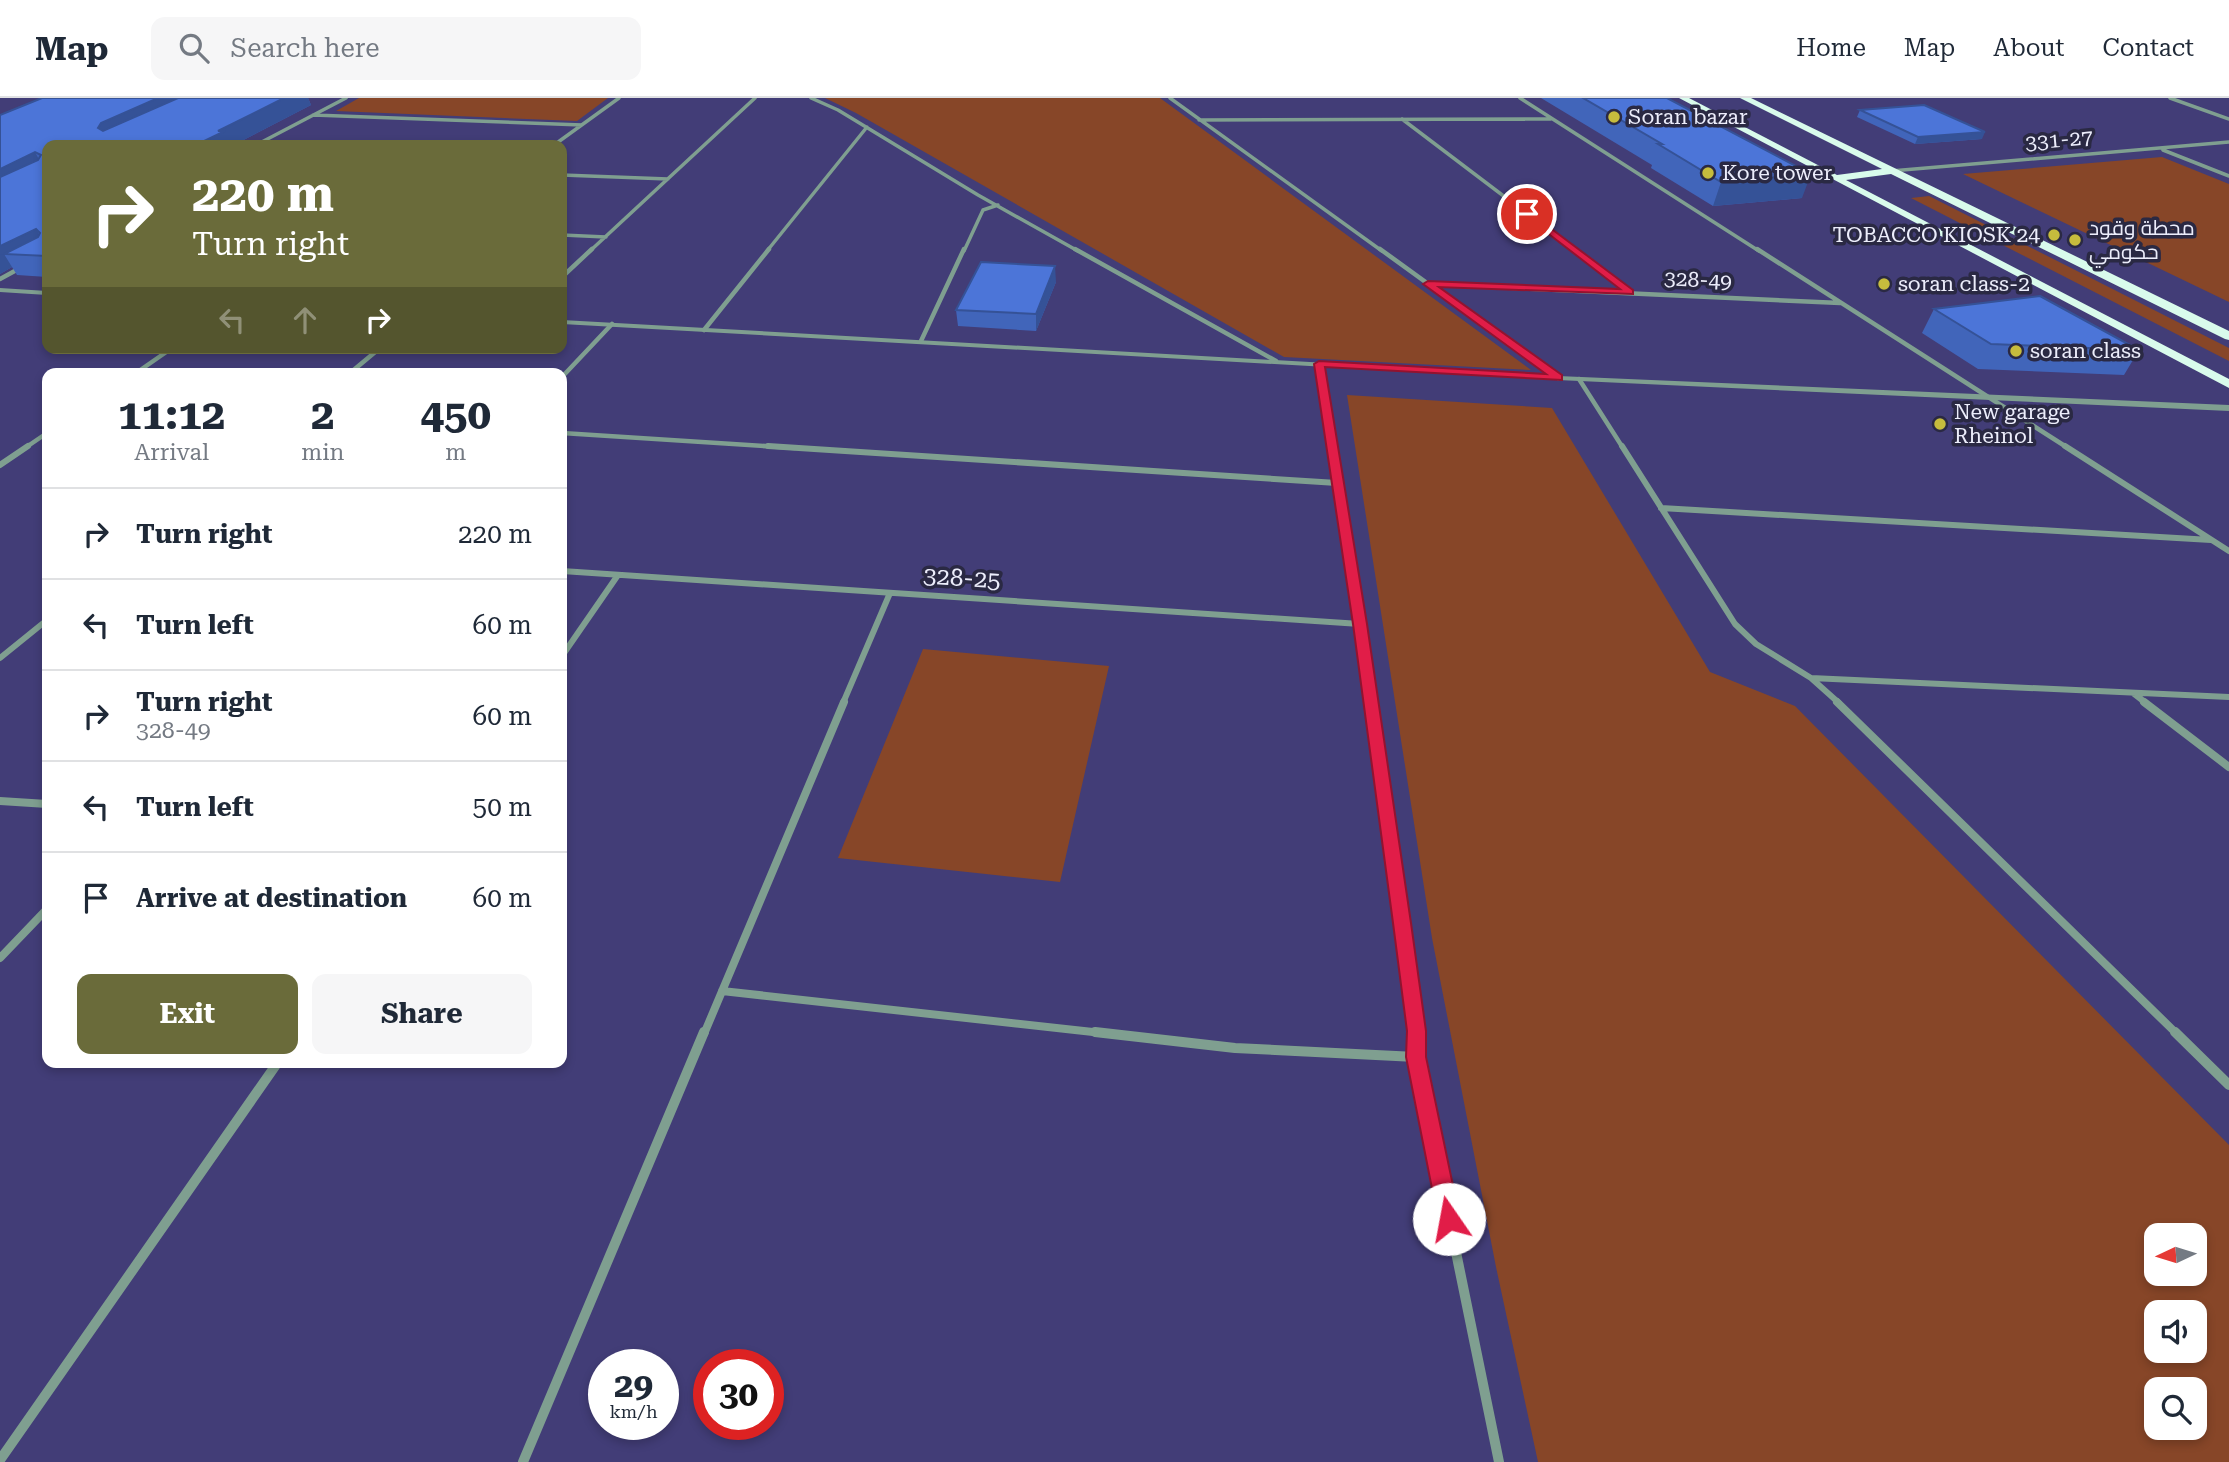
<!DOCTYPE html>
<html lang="en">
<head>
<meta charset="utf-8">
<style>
	body { margin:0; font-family:"Roboto Serif",Cairo,serif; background:#f6f6f7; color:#1f2937; height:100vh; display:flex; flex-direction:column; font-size:26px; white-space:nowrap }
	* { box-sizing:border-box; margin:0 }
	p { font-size:23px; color:#747a83 }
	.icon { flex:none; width:38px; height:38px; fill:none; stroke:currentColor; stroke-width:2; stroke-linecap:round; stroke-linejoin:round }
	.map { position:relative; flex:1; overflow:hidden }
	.sheet { position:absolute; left:42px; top:270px; width:525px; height:700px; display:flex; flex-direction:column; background:#fff; border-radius:14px; box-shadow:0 4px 10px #0003 }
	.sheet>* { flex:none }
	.guide { position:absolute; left:42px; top:42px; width:525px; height:214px; border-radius:14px; box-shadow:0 4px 10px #0003; background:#6a6b3a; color:#fff; overflow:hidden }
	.needle { width:46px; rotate:266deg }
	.controls { position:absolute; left:2144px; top:1125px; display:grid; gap:14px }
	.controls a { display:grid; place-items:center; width:63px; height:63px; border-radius:14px; background:#fff; box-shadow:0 4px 10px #0003; font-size:35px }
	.speed { position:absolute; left:588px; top:1251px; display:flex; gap:14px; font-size:35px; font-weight:700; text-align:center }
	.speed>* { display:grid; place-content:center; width:91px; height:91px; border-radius:50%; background:#fff; box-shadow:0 4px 10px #0003; line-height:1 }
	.speed small { font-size:18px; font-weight:400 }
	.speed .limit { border:10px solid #d22; background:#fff; color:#111 }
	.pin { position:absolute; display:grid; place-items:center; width:60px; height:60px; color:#fff; margin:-30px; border:4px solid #fff; border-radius:50%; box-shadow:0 2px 7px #0007 }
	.me { position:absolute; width:77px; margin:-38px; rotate:348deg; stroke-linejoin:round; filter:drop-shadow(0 0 5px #0008) }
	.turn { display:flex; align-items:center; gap:24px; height:147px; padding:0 35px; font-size:32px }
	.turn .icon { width:91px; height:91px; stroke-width:2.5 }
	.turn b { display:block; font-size:49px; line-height:60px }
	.lanes { display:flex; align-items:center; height:66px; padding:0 35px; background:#0003; justify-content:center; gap:35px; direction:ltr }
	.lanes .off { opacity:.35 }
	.eta { display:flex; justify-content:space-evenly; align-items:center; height:119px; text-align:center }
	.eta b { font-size:42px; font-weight:700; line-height:49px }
	.cta { display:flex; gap:14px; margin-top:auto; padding:14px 35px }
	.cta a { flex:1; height:80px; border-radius:14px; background:#6a6b3a; color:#fff; font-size:28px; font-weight:700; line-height:80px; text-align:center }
	.cta a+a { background:#f6f6f7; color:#1f2937 }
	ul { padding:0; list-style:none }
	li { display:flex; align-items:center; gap:21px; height:91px; padding:0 35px; border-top:2px solid #e0e1e3 }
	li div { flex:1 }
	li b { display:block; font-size:26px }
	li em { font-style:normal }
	header { display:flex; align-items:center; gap:42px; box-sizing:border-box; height:98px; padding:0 35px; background:#fff; border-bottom:2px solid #e0e1e3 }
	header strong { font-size:33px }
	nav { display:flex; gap:38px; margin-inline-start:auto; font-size:24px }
	.search { width:490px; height:63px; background:#f6f6f7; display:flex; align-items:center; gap:18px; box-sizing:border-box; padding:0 24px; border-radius:14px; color:#747a83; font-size:26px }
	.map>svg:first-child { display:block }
	.green { fill:#874628; fill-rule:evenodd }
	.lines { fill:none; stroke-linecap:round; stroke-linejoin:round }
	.minor-far4 { stroke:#7f9f90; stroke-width:3.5 }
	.minor-far3 { stroke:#7f9f90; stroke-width:4.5 }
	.minor-far2 { stroke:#7f9f90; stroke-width:6 }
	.minor-far1 { stroke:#7f9f90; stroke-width:8 }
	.minor { stroke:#7f9f90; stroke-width:10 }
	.tertiary { fill:#7f9f90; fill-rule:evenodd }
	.trunk { fill:#d9fbec; fill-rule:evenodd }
	.wall { fill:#4165ba }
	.shaded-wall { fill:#355297 }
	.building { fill:#4c75d8; stroke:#355297; stroke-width:2 }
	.route { fill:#e11d48; stroke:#92132f; stroke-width:2 }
	.poi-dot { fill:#c6bc3d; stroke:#2a2943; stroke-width:2.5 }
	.labels { text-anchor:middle; stroke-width:7; stroke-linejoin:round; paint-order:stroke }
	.far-poi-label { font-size:21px; fill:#ecedfb; stroke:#2a2943; text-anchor:start }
	.far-street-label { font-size:21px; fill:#ecedfb; stroke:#2a2943 }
	.street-label { font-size:24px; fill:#ecedfb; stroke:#2a2943 }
</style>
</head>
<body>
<header>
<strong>Map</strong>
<div class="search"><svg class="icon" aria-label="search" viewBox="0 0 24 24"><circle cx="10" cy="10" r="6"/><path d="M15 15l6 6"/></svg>Search here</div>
<nav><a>Home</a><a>Map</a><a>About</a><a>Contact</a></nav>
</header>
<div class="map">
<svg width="2229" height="1364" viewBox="0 0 2229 1364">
	<rect width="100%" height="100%" fill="#423d77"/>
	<!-- green -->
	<path class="green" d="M359 0H608L577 23 336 13Z
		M825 0H1160L1531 272 1284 259 856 15Z
		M2162 59 2229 86V204L1963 76Z
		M1929 98 2229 250V263L1911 100Z
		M1347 297 1552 310 1710 574 1795 608 2229 1047V1364H1538L1496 1169 1432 840ZM2156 1138H2194V1176H2156ZM2194 1214V1253H2156V1214ZM2156 1292H2194V1330H2156Z
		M923 551 1109 568 1060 784 838 760Z"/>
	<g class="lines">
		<!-- minor-far4 -->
		<path class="minor-far4" d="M811 0 838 12 978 97 1078 153
			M1170 0 1382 153
			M1520 0 1759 153
			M2170 0 2229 21
			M313 17 582 27
			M1402 21 1576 153
			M1199 22 1551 21
			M256 47 346 0
			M554 47 619 0
			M2163 52 2229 78
			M1891 73 2229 44
			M562 77 668 81
			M562 137 606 139
			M590 153 755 0
			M767 153 867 29
			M964 153 983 112 998 107"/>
		<!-- minor-far3 -->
		<path class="minor-far3" d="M1075 151 1276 263
			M1380 151 1558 280
			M1574 151 1630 194
			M1757 151 2068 350
			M562 179 592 151
			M0 181 22 169
			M1429 186 1840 205
			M704 232 769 151
			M921 243 964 151
			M1319 266 1332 350
			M136 275 172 250
			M350 275 380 250
			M562 279 612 226
			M1579 281 1623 350
			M562 335 795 350
			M25 350 47 335"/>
		<!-- minor-far2 -->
		<path class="minor-far2" d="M768 348 1337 385
			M1332 348 1371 605
			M1622 348 1735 526 1756 546 1811 580 1839 605
			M2065 348 2229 453
			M0 367 28 348
			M1661 410 2211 442
			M562 473 1360 526
			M562 558 618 477
			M0 560 47 522
			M1811 580 2229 599
			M2133 595 2146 605
			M843 605 890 495"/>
		<!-- minor-far1 -->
		<path class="minor-far1" d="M1371 604 1417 936
			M1837 604 2177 936
			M2144 604 2229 669
			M0 703 47 706
			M0 860 47 811
			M722 893 1111 936
			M704 936 844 604"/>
		<!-- minor -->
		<path class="minor" d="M1095 934 1235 950 1416 959
			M1417 934 1416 959 1499 1364
			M2175 934 2229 987
			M0 1362 278 964
			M523 1364 704 934"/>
		<!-- tertiary -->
		<path class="tertiary" d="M0 190 47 193V197L0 194Z
			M562 222 1558 278 2229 307V313L1558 282 562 226Z"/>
		<!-- trunk -->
		<path class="trunk" d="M1679 0H1689L1837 77 1882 71 1740 0H1751L2229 233V242L2225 241 1891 76 1846 82 2229 281V290Z"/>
	</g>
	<!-- wall -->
	<path class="wall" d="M42 0H308L311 7 234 47H47V179L17 177 12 169 0 176V17Z
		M1541 0H1667L1802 100 1713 108 1651 70 1652 67Z
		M1860 12 1982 41 1915 46 1857 19Z
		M1056 184 1036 233 958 228 956 212Z
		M1934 211 2139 252 2124 277 1978 271 1922 235Z"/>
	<!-- shaded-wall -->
	<path class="shaded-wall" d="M158 0H199L108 47 98 30 101 25Z
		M284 0H308L311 7 234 47H196L218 33Z
		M1985 34 1982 41 1915 46 1918 39Z
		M35 54 45 73 0 96V71Z
		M1811 76 1802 100 1713 108 1721 84Z
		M36 131 47 150 4 156 12 169 0 176V148Z
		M1055 168 1056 184 1036 233V216Z"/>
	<!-- building -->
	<path class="building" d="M42 0H158L101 25 98 30 103 33 178 0H284L218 33H225L196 47H47V158L4 156 38 139 40 135 36 131 0 148V79L38 62 41 57 35 54 0 71V17Z
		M1583 0H1667L1811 76 1721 84 1658 46H1662Z
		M1924 7 1985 34 1918 39 1860 12Z
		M981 164 1055 168 1036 216 956 212Z
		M2040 198 2139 252 1991 246 1934 211Z"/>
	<!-- route -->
	<path class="route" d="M1524 114H1529L1633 192V196L1439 189 1562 277V282L1325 269 1367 526 1411 825 1426 933V959L1460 1121 1457 1128 1449 1131 1441 1128 1438 1121 1406 959 1407 933 1393 825 1353 526 1314 266 1319 263 1546 276 1423 186 1428 183 1620 191 1524 117Z"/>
	<!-- markers -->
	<g class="poi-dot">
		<circle cx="1614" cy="19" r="7"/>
		<circle cx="1708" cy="75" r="7"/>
		<circle cx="2054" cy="137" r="7"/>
		<circle cx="2075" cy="142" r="7"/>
		<circle cx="1884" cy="186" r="7"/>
		<circle cx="2016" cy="253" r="7"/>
		<circle cx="1940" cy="326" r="7"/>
	</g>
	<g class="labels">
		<!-- far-poi labels -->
		<g class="far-poi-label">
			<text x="1628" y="26">Soran bazar</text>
			<text x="1722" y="82">Kore tower</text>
			<text x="2089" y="137">محطة وقود<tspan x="2089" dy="24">حكومي</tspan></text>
			<text x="2040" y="144" text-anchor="end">TOBACCO KIOSK 24</text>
			<text x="1898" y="193">soran class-2</text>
			<text x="2030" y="260">soran class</text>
			<text x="1954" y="321">New garage<tspan x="1954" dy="24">Rheinol</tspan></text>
		</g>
		<!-- far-street labels -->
		<g class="far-street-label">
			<text transform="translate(2059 42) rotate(-5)" y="7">331-27</text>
			<text transform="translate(1698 182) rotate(3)" y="7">328-49</text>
		</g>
		<!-- street labels -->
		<g class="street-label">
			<text transform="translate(962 480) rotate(4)" y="8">328-25</text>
		</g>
	</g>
</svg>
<div class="controls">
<a><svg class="needle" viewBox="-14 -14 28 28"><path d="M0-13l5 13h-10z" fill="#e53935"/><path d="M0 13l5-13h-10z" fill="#747a83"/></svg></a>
<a><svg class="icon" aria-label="sound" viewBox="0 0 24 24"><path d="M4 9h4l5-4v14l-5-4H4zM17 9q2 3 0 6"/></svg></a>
<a><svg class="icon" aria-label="search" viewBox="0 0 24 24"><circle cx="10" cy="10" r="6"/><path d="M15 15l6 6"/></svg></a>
</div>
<div class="speed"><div>29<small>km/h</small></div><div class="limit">30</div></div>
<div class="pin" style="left:1527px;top:116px;background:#d93025"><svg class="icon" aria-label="arrive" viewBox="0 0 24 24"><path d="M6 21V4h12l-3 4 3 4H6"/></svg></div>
<svg class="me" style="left:1449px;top:1121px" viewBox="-20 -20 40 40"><circle r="19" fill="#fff"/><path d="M0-13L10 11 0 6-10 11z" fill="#e11d48"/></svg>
<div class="guide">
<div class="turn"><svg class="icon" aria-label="right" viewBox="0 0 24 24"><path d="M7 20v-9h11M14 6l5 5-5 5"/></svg><div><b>220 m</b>Turn right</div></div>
<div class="lanes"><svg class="icon off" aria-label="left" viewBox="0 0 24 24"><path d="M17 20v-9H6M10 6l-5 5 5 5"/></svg><svg class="icon off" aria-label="ahead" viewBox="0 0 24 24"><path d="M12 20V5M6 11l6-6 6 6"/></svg><svg class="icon" aria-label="right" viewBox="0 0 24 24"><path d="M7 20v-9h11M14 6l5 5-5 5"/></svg></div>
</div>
<section class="sheet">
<div class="eta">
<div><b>11:12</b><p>Arrival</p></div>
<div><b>2</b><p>min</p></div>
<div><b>450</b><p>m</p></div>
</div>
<ul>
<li><svg class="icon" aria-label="right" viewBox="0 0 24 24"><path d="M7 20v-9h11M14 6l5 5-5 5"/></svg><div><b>Turn right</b></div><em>220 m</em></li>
<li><svg class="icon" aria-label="left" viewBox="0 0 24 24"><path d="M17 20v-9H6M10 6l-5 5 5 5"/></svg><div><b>Turn left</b></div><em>60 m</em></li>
<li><svg class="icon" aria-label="right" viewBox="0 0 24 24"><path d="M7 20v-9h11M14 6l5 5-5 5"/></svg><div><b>Turn right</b><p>328-49</p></div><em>60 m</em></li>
<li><svg class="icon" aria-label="left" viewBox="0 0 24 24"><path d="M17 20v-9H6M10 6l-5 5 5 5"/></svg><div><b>Turn left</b></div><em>50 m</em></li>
<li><svg class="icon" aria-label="arrive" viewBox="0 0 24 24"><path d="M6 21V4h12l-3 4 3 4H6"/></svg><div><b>Arrive at destination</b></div><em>60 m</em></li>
</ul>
<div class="cta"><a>Exit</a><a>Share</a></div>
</section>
</div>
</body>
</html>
